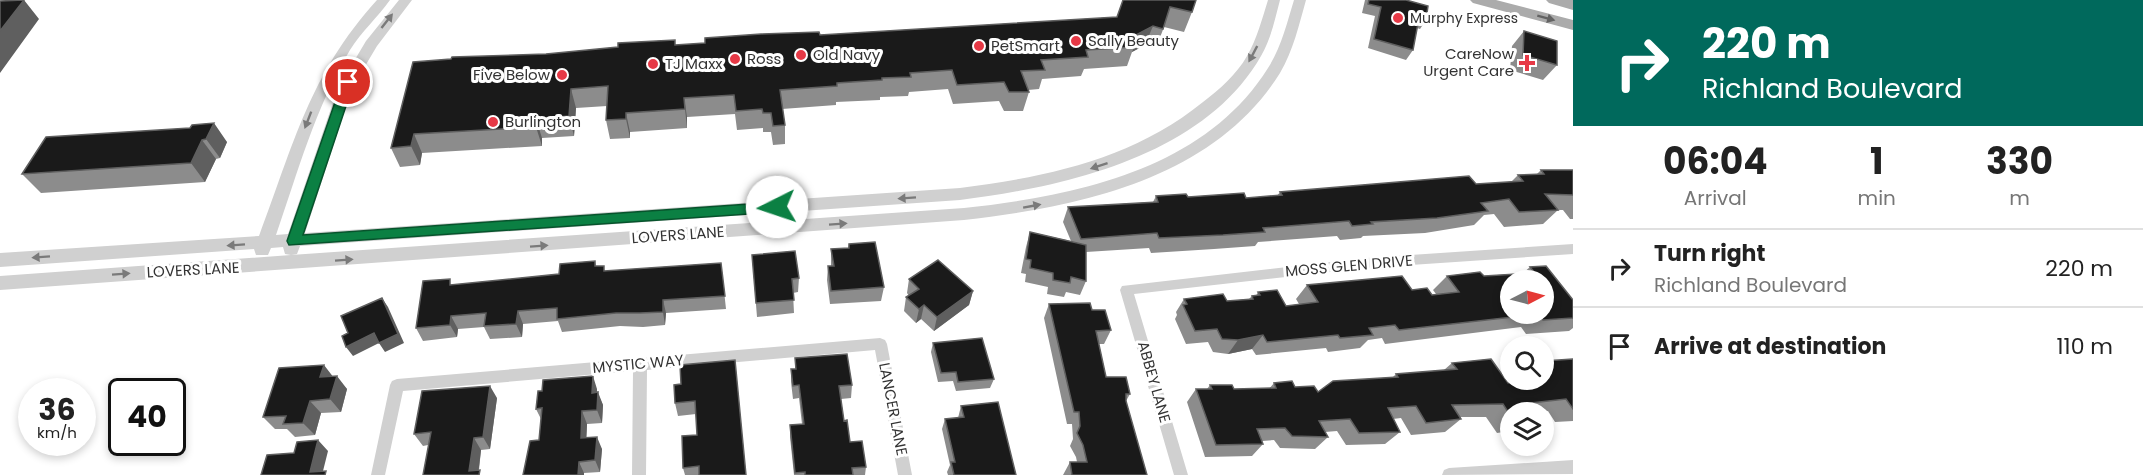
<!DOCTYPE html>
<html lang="en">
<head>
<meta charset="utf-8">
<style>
	body { margin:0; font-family:Poppins,sans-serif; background:#f2f2f2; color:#222; height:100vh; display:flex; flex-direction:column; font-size:22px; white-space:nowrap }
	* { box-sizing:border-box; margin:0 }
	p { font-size:20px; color:#767676 }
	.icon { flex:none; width:33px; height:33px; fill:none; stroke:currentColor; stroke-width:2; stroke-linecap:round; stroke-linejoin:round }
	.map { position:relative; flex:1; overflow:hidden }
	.drawer { display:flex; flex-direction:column; background:#fff; width:570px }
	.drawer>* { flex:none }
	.banner { background:#00695c; color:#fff; overflow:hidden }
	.needle { width:39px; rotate:84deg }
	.tools { position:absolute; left:1500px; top:270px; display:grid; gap:12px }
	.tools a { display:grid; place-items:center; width:54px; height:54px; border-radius:50%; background:#fff; box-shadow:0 3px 9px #0003; font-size:30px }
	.speed { position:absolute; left:18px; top:378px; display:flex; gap:12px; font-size:30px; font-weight:700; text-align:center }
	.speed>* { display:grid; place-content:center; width:78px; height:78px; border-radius:50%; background:#fff; box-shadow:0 3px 9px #0003; line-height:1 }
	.speed small { font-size:15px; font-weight:400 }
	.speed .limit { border:3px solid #111; border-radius:9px; background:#fff; color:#111 }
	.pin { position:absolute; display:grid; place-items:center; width:51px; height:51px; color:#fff; margin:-26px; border:3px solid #fff; border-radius:50%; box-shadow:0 2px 6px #0007 }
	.me { position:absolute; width:66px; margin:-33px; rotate:266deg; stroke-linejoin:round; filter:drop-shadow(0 0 4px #0008) }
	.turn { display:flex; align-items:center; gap:21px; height:126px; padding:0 30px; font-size:27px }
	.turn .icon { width:78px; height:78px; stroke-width:2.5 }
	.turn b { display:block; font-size:42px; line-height:51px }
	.eta { display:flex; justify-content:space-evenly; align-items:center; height:102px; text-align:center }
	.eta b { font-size:36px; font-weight:700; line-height:42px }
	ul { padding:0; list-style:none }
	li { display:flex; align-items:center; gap:18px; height:78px; padding:0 30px; border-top:2px solid #e0e0e0 }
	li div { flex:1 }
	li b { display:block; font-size:22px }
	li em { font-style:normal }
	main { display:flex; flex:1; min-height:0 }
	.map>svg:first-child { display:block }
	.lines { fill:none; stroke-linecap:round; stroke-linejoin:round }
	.minor { fill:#d0d0d0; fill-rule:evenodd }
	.tertiary { fill:#d0d0d0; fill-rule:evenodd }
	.primary { fill:#ababab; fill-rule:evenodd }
	.wall { fill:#8c8c8c }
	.shaded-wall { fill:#5f5f5f }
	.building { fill:#1a1a1a; stroke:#5f5f5f; stroke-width:1.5; fill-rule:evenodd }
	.oneway { fill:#636363 }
	.oneway2 { fill:#7a7a7a }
	.route { fill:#0b8043; stroke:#07532c; stroke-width:1.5 }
	.poi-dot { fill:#e63946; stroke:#fff; stroke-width:2 }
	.labels { text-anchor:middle; stroke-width:6; stroke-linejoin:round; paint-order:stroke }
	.far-poi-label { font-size:14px; fill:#333; stroke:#fff; text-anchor:start }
	.poi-label { font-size:15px; fill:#333; stroke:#fff; text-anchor:start }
	.street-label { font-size:15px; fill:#333; stroke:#fff }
</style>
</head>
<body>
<main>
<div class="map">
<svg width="1573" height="475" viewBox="0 0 1573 475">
	<rect width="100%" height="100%" fill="#fff"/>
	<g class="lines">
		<!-- minor -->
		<path class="minor" d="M1573 244V254L1366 268 1134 294 1188 475H1174L1120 290 1122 286 1366 258Z
			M880 338 885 340 887 344 912 475H898L875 350 647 370 646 475H632L633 371 403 391 385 475H371L390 385 392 381 397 379Z
			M1573 460V474L1442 475 1444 470 1449 468Z"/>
		<!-- tertiary -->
		<path class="tertiary" d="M377 0H390C378 17 361 32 350 50 315 108 298 172 276 235L288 234 338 88 366 41 399 0H412L377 46 352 88 305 233 960 188C1047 177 1133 159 1203 102 1219 90 1237 74 1247 56 1257 39 1262 19 1268 0H1280C1275 19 1271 39 1261 56 1204 156 1064 187 960 200L300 246 297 254 291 255 964 208C1075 196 1204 170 1268 68 1281 48 1287 23 1294 0H1306C1299 25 1293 51 1280 73 1214 179 1079 207 964 220L0 290V276L291 255 285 254 283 247 271 248 268 255H256L254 249 0 267V253L259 236C294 144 309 75 377 0Z"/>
		<!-- primary -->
		<path class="primary" d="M1470 0H1496L1573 20V30L1473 3Z
			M1546 0H1573V10L1549 3Z"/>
	</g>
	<!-- wall -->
	<path class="wall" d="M1196 0 1192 12 1184 32 1164 27 1156 48 1145 45 1132 52 1127 66 1084 69 1081 76 1042 79 1039 89 1028 90 1029 92 1023 111H1004L999 101 953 104 948 89 909 92 908 96 880 97V100L836 102V105L782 109 785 125V144L773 145 771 132H763V128L737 130 735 114 687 117V128L630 132V138L610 139 606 120 607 106 576 108 574 136 542 138V146L422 153 420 165 400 167 391 148 546 54 820 35 1117 17Z
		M1365 0H1406L1426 20 1420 29 1417 28 1413 50 1406 60 1368 48 1375 16 1362 13Z
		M1524 31 1557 65 1543 80 1510 70 1512 46Z
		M190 128 227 142 220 158 216 159 205 182 41 193 22 174Z
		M1541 170H1573V219H1570L1563 210H1558L1543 224 1504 227 1494 214 1484 215 1474 225 1425 233 1363 236 1361 238 1340 240 1337 236 1258 242 1255 246 1214 249 1151 253 1149 248 1086 252V281L1080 295 1066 292 1064 297 1047 294 1048 287 1025 282 1026 274 1021 273 1026 247 1030 232 1071 241 1063 222 1068 207 1153 202 1156 196 1246 198 1277 196 1280 192 1476 184 1511 182 1518 175 1537 174Z
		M849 244 884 287 881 301 830 304 827 280 828 266H831V249L848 248Z
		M752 255 799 278 798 292 793 293 794 313 757 317Z
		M595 261 596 266 605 271 721 263 726 309 666 313 665 325 643 327 620 326 562 332 558 321 523 324 522 337 490 339 484 327 458 329 457 337 423 341 416 328 454 285 559 274Z
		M1530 267 1573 300V328L1569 331 1526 334 1521 327 1385 344 1382 338 1368 340 1360 348 1328 352 1326 348 1256 355 1252 349 1228 354 1213 352 1208 342 1186 344 1175 319 1177 315 1176 312 1184 299 1227 301 1249 299 1252 296H1256L1258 292 1286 306 1299 304 1296 299 1307 285 1412 290 1432 295 1436 294 1433 290 1447 276H1484L1523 273Z
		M909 279 973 291 969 305 934 331 921 319 916 323 904 311 906 297 909 296 907 293Z
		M1049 304 1092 310 1111 330 1104 344H1099L1106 377 1130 394 1126 401 1147 475H1063L1070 462H1077L1076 457 1070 446 1073 439 1072 424H1067L1044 318Z
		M933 343 994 379 990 388 956 391 953 381 938 382 931 352Z
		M795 358 852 385 851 398 841 399 844 421 850 442 866 467 865 475H794L790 437V425L802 424 799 398 793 399 791 382V369H795Z
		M1573 359V421L1555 422 1548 411 1539 412H1510V431L1497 433 1486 417H1460L1461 419 1445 432 1411 435 1401 418 1393 419 1400 432 1385 444 1346 445 1337 431 1325 432 1328 437 1315 449 1280 448 1274 440 1262 441 1263 444 1252 456 1205 457 1187 402 1196 389H1207L1210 385 1234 389H1269L1274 383 1318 392 1393 377 1396 374 1444 370 1452 363 1508 383 1514 382 1512 380H1544Z
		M680 365 746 475H685L683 468 697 435 696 414 678 416 675 403 681 384Z
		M333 376 347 389 341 412 321 413 315 435 295 437 287 429H275L263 417Z
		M597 389V392L603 405 602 423 587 424 586 438 602 449 600 472 584 473V475H523L539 440 541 419 536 409Z
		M497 398 490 449 481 450 479 470 428 445 423 446 414 434Z
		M961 406 1016 475H948L947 472 950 465 942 429 945 419 958 418Z"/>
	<!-- shaded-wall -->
	<path class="shaded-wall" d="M24 0 39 19 0 73V31Z
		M1153 26 1145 45 1132 52 1134 47 1130 38Z
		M571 89 576 108 574 136 569 116Z
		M684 98 687 117V128L685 109Z
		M626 113 630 132V138L626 119Z
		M536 119 542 138V146L536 127Z
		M214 123 227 142 220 158 206 139Z
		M414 134 422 153 420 165 411 146Z
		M202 140 216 159 205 182 191 163Z
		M973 291 969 305 934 331 937 317Z
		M382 298 388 307 404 343 385 352 379 343 353 356 346 347 374 333Z
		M663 300 666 313 665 325 663 312Z
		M924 305 921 319 916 323 919 309Z
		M518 311 523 324 522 337 516 324Z
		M451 316 458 329 457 337 450 325Z
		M1263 335 1252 349 1228 354 1238 340Z
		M324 365 334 378 320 377Z
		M337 376 347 389 341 412 330 399Z
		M593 376 597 389 596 406 592 393Z
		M490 386 497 398 490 449 483 437Z
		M598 392 603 405 602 423 597 410Z
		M310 401 321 413 315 435 303 423Z
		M582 411 587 424 586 450 581 438Z
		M597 437 602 449 600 472 595 460Z
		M474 438 481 450 478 475 469 471Z
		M318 440 328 451 322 475 310 472Z
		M579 462 584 473V475H578Z"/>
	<!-- building -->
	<path class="building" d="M24 0 0 31V1Z
		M1123 0H1196L1192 12 1170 7 1163 29 1153 26 1130 38 1134 47 1086 50 1088 57 1041 60 1045 70 1021 71 1029 92H1009L1004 82 957 85 952 70 910 73 911 77 882 78V80L837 83V86L780 90 785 125 773 126 771 113H763L762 109 736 111 734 95 684 98 685 109 626 113V119L606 120 608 86 571 89 569 116 536 119V127L414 134 411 146 391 148 413 62 451 59 452 57 546 54 618 47V43L675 40V45L705 43V38L761 34 819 32 820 35 1117 17Z
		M1369 0H1406L1428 6 1426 20 1419 18 1413 50 1374 39 1381 7 1368 4Z
		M1524 31 1557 41V65L1523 55Z
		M214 123 206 139 202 140 191 163 22 174 46 137 190 128 192 125Z
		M1541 170H1573V195L1545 194 1558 210 1519 212 1509 199 1481 203 1488 211 1437 218 1371 222 1373 224 1352 226 1349 221 1263 228 1265 232 1223 235 1159 238 1157 233 1081 239 1068 207 1158 202 1156 196 1186 194 1188 197 1244 193 1246 198 1282 195 1280 192 1469 176 1476 184 1523 181 1518 175 1544 174Z
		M1030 232 1086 245V281L1071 277 1070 283 1053 280V273L1030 268 1031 260 1026 259Z
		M875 242 884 287 831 291 828 266H834L831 249 849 248V244Z
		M795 251 799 278 792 279 794 300 756 303 752 255Z
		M938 260 973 291 937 317 924 305 919 309 906 297 919 289 909 279Z
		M595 261V266H604V271L721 263 725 296 663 300V312L640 313H616L557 319V308L518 311 516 324 484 326 486 313 451 316 450 325 416 328 423 281 450 279V285L559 274 560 264Z
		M1546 266 1573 300V318L1543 320 1538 314 1399 330 1395 325 1369 328 1373 335 1340 338 1338 335 1267 342 1263 335 1238 340 1222 339 1217 329 1195 331 1183 305 1187 304 1184 299 1223 294 1227 301 1253 299 1252 296 1260 295 1258 292 1277 290 1286 306 1318 302 1307 285 1402 276 1412 290 1427 288 1432 295 1459 292 1447 276 1480 272 1484 276 1535 273 1530 267ZM1510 280H1544V314H1510Z
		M382 298 398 334 379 343 374 333 346 347 342 336 348 333 341 316Z
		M1090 303 1092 310H1105L1111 330 1096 331 1106 377H1126L1130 394H1126V401L1147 475H1072L1070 462H1087L1083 445 1077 433 1080 426 1079 412H1074L1049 304Z
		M982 338 994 379 958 382 956 372 941 373 933 343Z
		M847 354 852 385 839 386 844 421 847 420 850 442 862 441 866 467 852 468 853 475H805V472L795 473 790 425 804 424 799 385 793 386 791 369H796L795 358Z
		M1491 359 1508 383 1544 380V361L1573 359V409L1566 399 1522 404 1528 412H1510V415L1503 404 1452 405 1461 419 1426 423 1416 406 1388 408 1400 432 1359 433 1350 419 1319 421 1328 437 1292 436 1285 428 1257 429 1263 444 1216 445 1196 389H1212L1210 385H1232L1234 389 1276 388 1274 383 1292 381 1295 387 1314 386 1318 392 1333 381 1398 377 1396 374 1457 369 1452 363Z
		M735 360 746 475H699V466L683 468 682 436 697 435 695 401 675 403 674 385 681 384 680 365Z
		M324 365 320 377 337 376 330 399 310 401 303 423 283 424 286 416 263 417 279 368Z
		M593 376 592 393 598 392 597 410 582 411 581 438 597 437 595 460 579 462 578 475H523L530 441 539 440 542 408 536 409 538 391H542L543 380Z
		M490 386 483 437 474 438 469 471 480 470 479 475H423L431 432 414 434 422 391Z
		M998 402 1016 475H954L951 462H955L945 419 964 417 961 406Z
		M318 440 310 472 326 471 325 475H261L267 455 294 453 297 442Z"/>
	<!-- one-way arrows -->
	<defs><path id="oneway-solid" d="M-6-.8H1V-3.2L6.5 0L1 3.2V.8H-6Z" transform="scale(1.5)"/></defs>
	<use class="oneway" href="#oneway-solid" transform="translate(1546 18) rotate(15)"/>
	<g class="oneway2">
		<use href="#oneway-solid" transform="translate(387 21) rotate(-52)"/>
		<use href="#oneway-solid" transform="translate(1253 54) rotate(118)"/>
		<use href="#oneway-solid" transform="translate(308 120) rotate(111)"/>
		<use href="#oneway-solid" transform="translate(1099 166) rotate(162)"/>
		<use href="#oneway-solid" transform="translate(907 198) rotate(176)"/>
		<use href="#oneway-solid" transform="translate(1032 206) rotate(-10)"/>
		<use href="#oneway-solid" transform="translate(838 224) rotate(-4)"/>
		<use href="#oneway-solid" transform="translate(236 245) rotate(176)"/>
		<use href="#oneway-solid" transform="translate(539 246) rotate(-4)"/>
		<use href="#oneway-solid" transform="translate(41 257) rotate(176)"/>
		<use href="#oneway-solid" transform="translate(344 260) rotate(-4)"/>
		<use href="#oneway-solid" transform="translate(121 274) rotate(-4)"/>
	</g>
	<!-- route -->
	<path class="route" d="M348 78 354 82 303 235 777 202 784 207 777 212 289 245 287 241 342 82Z"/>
	<!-- markers -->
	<g class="poi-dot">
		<circle cx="1398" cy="18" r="6"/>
		<circle cx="1076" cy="41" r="6"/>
		<circle cx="979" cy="46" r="6"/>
		<circle cx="801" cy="55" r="6"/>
		<circle cx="735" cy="59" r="6"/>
		<path d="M1524 54h6v6h6v6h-6v6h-6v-6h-6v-6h6z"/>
		<circle cx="653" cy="64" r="6"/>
		<circle cx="562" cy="75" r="6"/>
		<circle cx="493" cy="122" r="6"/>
	</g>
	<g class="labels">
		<!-- far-poi labels -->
		<g class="far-poi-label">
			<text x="1410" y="23">Murphy Express</text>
		</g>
		<!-- poi labels -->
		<g class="poi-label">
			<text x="1088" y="46">Sally Beauty</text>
			<text x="991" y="51">PetSmart</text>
			<text x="1514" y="59" text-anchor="end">CareNow<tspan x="1514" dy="17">Urgent Care</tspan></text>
			<text x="813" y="60">Old Navy</text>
			<text x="747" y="64">Ross</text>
			<text x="665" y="69">TJ Maxx</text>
			<text x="550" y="80" text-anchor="end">Five Below</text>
			<text x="505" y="127">Burlington</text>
		</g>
		<!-- street labels -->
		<g class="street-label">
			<text transform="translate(678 235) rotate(-4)" y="5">LOVERS LANE</text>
			<text transform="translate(1349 266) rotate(-5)" y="5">MOSS GLEN DRIVE</text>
			<text transform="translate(193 270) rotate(-3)" y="5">LOVERS LANE</text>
			<text transform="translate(638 364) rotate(-5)" y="5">MYSTIC WAY</text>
			<text transform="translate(1154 382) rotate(74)" y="5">ABBEY LANE</text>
			<text transform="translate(893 409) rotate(79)" y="5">LANCER LANE</text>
		</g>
	</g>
</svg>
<div class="tools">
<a><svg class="needle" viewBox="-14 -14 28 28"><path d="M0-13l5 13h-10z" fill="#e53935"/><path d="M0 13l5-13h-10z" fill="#767676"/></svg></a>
<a><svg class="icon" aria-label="search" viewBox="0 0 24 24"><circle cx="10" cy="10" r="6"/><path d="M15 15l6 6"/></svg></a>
<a><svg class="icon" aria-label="layers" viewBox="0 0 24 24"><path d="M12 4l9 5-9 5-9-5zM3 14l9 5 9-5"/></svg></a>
</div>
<div class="speed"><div>36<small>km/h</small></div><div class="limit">40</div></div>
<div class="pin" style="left:348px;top:82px;background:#d93025"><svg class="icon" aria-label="arrive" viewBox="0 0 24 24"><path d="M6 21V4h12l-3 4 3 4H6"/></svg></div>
<svg class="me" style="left:777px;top:207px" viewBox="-20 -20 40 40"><circle r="19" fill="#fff"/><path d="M0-13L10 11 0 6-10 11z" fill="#0b8043"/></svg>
</div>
<section class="drawer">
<div class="banner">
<div class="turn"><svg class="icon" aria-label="right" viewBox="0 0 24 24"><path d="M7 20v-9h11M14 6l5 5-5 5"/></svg><div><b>220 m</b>Richland Boulevard</div></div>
</div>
<div class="eta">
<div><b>06:04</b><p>Arrival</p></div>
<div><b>1</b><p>min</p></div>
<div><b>330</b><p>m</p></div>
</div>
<ul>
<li><svg class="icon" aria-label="right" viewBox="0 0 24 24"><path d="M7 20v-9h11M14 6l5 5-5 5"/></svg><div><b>Turn right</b><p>Richland Boulevard</p></div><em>220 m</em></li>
<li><svg class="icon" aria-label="arrive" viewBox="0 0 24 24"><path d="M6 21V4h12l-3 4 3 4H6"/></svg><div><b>Arrive at destination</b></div><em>110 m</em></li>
</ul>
</section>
</main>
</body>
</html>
